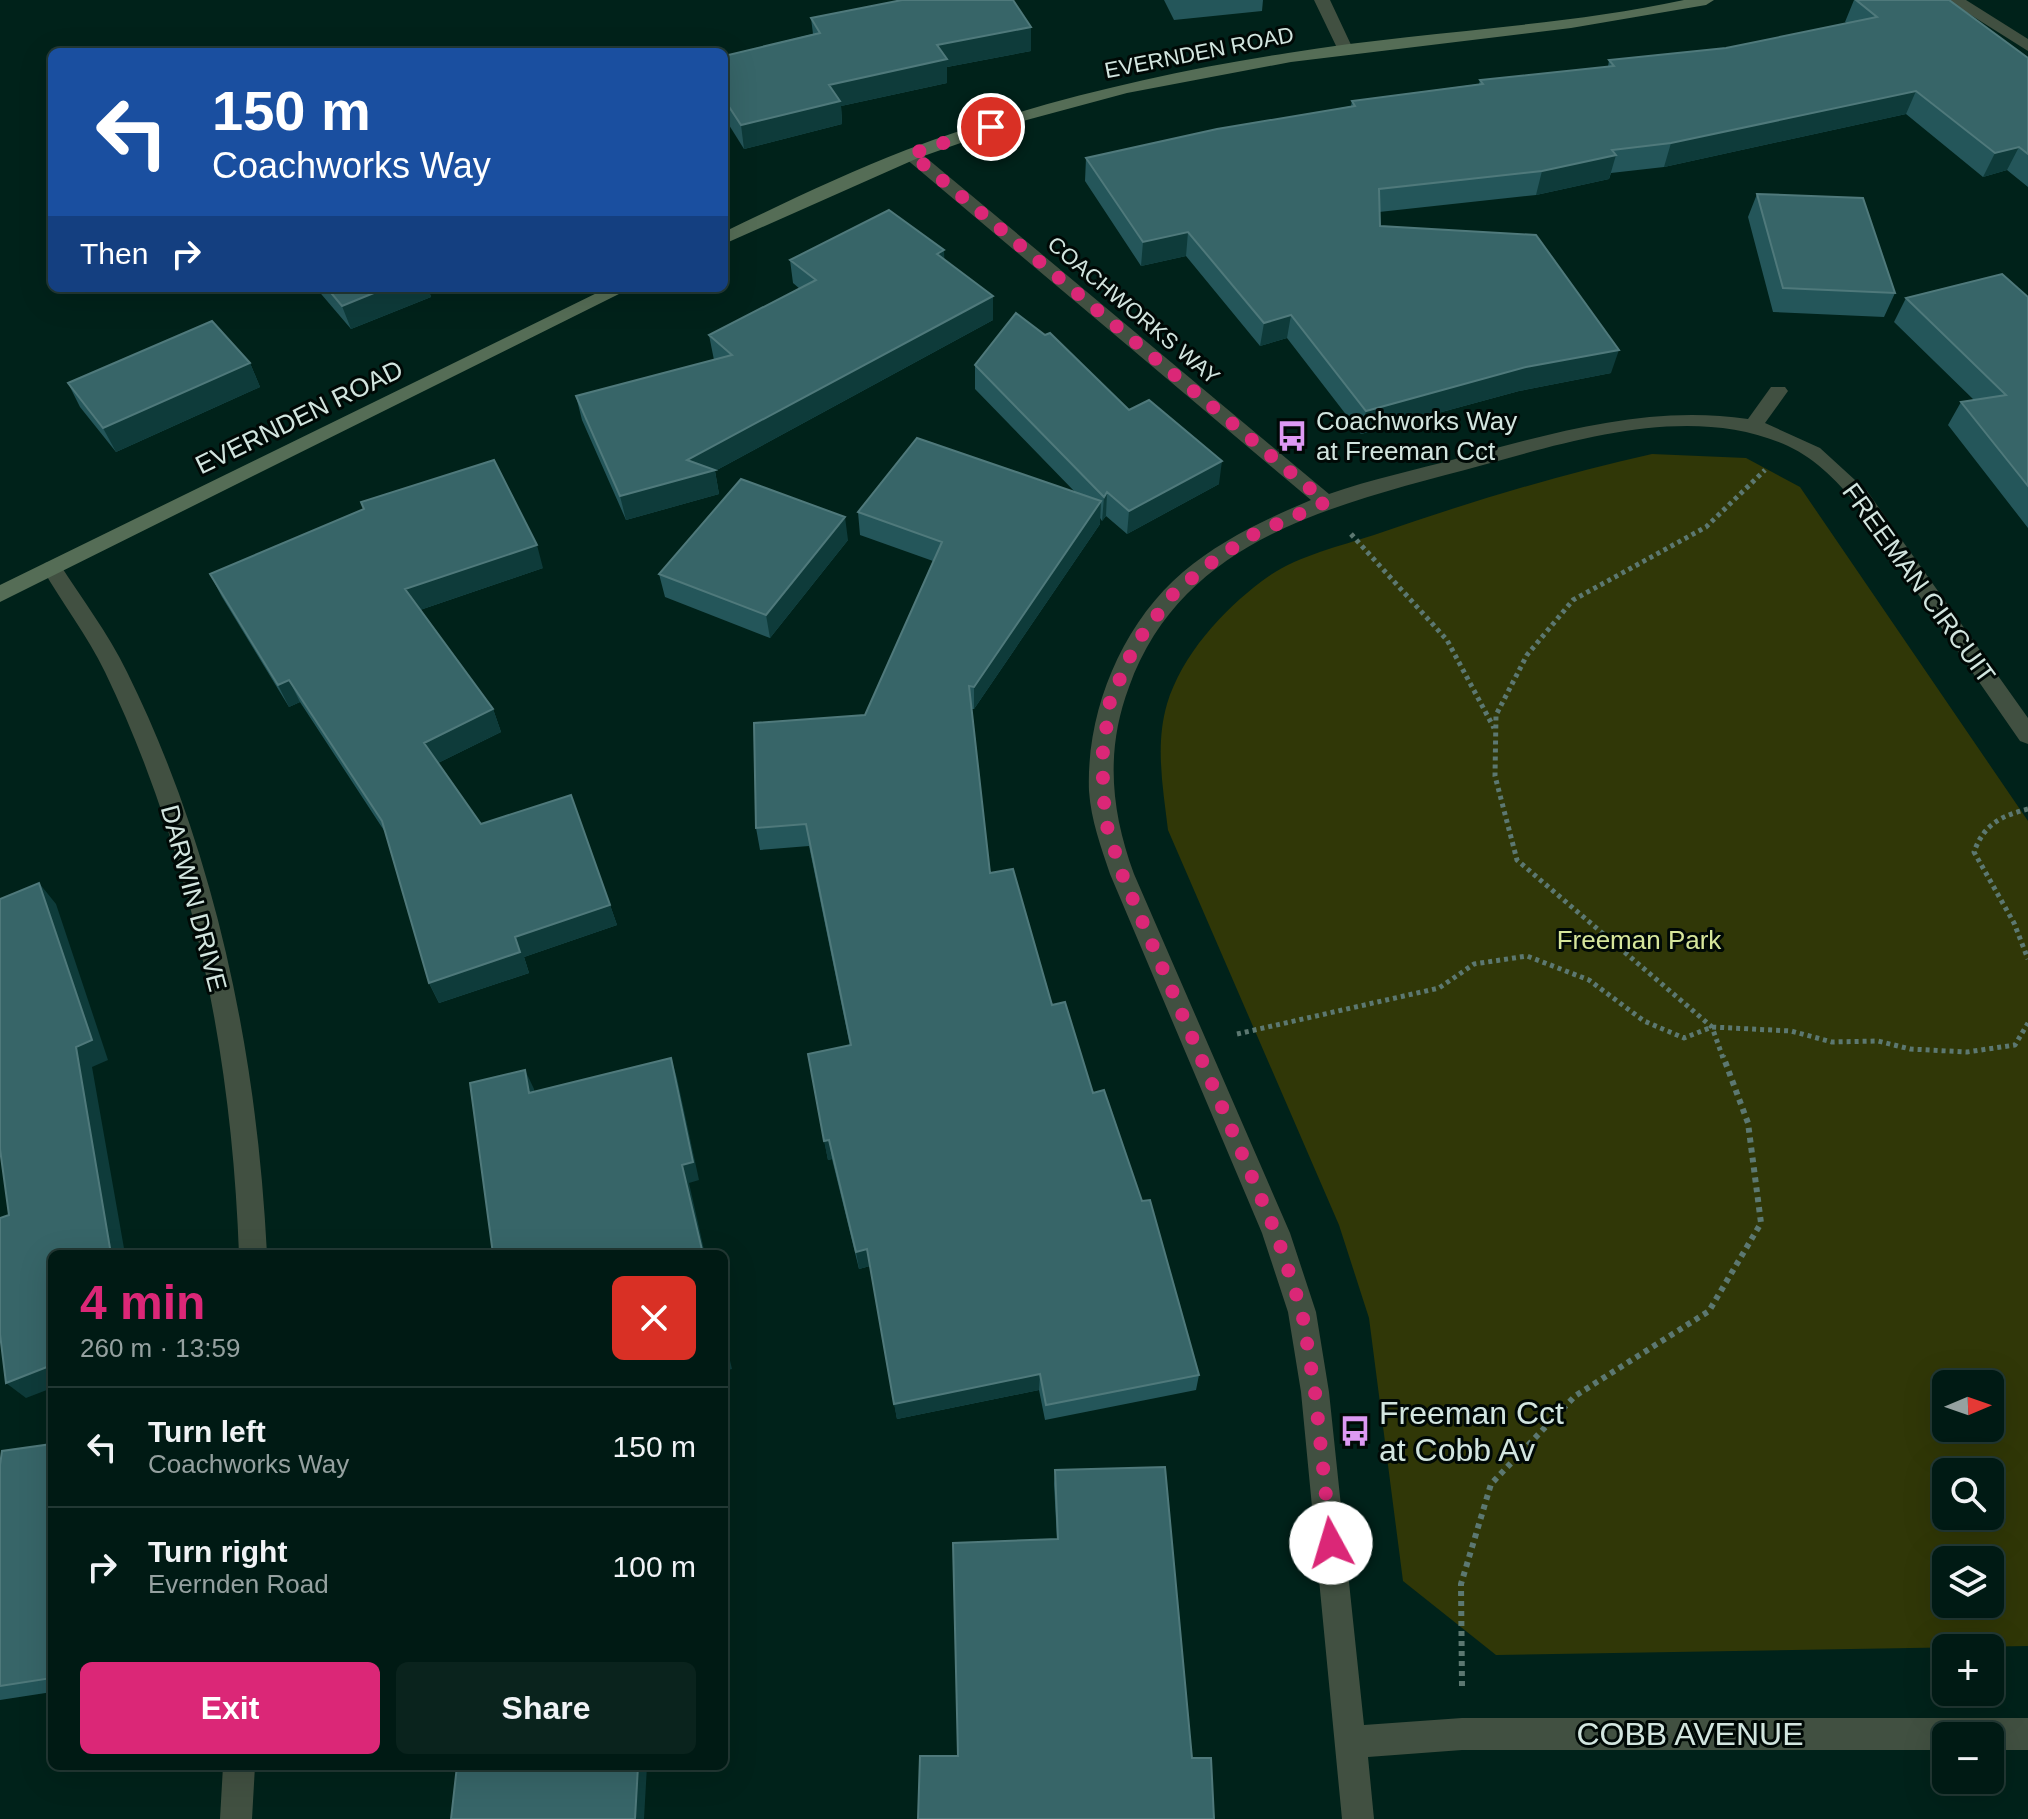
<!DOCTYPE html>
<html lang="en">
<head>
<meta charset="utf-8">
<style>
	body { margin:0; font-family:Arial,sans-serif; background:#0a231d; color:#f1f3f6; height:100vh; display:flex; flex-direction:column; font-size:30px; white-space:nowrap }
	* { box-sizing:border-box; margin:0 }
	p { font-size:26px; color:#95a1a0 }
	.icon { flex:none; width:44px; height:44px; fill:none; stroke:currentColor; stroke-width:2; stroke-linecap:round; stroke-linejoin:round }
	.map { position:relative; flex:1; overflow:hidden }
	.drawer { position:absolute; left:48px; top:1250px; width:680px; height:520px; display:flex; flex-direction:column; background:#001a14; border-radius:12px; box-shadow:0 8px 32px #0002,0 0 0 2px #223834 }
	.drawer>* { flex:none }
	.hud { position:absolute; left:48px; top:48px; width:680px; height:244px; border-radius:12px; box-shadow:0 8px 32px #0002,0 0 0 2px #223834; background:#1a4fa0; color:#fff; overflow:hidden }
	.needle { width:52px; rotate:88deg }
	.controls { position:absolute; left:1932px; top:1370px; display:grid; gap:16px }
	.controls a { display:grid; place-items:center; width:72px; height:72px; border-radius:12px; background:#001a14; box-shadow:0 8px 32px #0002,0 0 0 2px #223834; font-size:40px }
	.pin { position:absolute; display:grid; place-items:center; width:68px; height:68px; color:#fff; margin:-34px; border:4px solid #fff; border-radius:50%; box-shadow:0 2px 8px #0007 }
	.me { position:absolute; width:88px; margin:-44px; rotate:354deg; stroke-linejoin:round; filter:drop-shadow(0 0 6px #0008) }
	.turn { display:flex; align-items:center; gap:28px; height:168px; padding:0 32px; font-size:36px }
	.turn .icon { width:104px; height:104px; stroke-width:2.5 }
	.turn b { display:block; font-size:56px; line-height:68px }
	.then { display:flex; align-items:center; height:76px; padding:0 32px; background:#0003; gap:16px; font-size:30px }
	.round { display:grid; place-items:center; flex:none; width:84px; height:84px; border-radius:12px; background:#0a231d }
	.head { display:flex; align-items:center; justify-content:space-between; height:136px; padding:0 32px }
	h1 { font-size:48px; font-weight:700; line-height:60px; color:#db2777 }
	.primary-button { display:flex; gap:16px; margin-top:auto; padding:16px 32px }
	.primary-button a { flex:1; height:92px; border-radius:12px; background:#db2777; color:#fff; font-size:32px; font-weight:700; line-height:92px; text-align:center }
	.primary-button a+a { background:#0a231d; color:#f1f3f6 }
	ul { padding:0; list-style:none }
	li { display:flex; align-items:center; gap:24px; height:120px; padding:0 32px; border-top:2px solid #223834 }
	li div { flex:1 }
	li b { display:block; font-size:30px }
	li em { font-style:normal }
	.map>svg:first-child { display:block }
	.green { fill:#303707; fill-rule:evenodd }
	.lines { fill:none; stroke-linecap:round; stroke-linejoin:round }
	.path-far1 { stroke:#5c7871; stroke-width:5; stroke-dasharray:4 4; stroke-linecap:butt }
	.path { stroke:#5c7871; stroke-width:6; stroke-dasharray:5 5; stroke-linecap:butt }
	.street { fill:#415041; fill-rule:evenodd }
	.secondary { fill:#556d56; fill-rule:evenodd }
	.wall { fill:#24565a }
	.shaded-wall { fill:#0e3b3a }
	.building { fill:#376568; stroke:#4f797b; stroke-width:2 }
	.route { stroke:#db2777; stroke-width:14; stroke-dasharray:0 25.2 }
	.labels { text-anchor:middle; stroke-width:6; stroke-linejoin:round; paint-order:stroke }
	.far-street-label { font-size:22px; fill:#d2e5df; stroke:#000906 }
	.street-label { font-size:26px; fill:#d2e5df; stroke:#000906 }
	.poi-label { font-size:26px; fill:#d2e5df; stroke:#000906; text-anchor:start }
	.park-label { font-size:26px; fill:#d6e69b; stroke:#000906 }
	.near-poi-label { font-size:32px; fill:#d2e5df; stroke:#000906; text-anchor:start }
	.near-street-label { font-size:32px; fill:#d2e5df; stroke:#000906 }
</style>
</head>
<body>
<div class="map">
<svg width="2028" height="1819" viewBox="0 0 2028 1819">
	<rect width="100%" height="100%" fill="#00221a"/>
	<!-- green -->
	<path class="green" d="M1652 454 1746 458 1800 487 2028 821V1646L1496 1655 1403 1581 1369 1318 1339 1225 1168 830C1163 788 1155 745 1167 704 1182 655 1222 611 1262 581 1293 557 1337 547 1374 535 1466 503 1558 475 1652 454ZM1946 1384H1990V1428H1946ZM1946 1472H1990V1516H1946ZM1946 1560H1990V1604H1946Z"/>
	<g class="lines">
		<!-- path-far1 -->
		<path class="path-far1" d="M1351 534 1447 640 1494 728
			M2028 809C2001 816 1984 824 1974 852L2014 923 2028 959
			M1237 1034 1439 988 1474 964 1527 956 1589 980 1644 1021 1684 1038 1712 1027 1791 1031 1832 1042 1878 1041 1910 1049 1967 1052 2015 1045 2028 1023
			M1723 1058 1712 1027 1517 860 1495 776 1496 715 1527 655 1573 600 1706 527 1765 470"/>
		<!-- path -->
		<path class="path" d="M1462 1686 1461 1584 1491 1484 1575 1396 1709 1311 1761 1223 1748 1123 1723 1056"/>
		<!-- street -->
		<path class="street" d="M1314 0H1330L1353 49 1351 52H1339Z
			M1947 0H1966L2028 39V51Z
			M911 149 917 150 1329 494C1371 479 1416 470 1459 458 1553 433 1649 404 1748 419L1771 387H1785L1788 391 1765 423 1820 448 1867 491 2028 718V744L2020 741C1986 692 1952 643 1918 594 1882 543 1847 474 1788 446 1693 403 1578 439 1483 465 1344 503 1184 534 1129 687 1105 751 1111 811 1134 874L1290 1233 1316 1312 1329 1392 1364 1725 1462 1718H2028V1750H1990V1736H1946V1750H1462L1368 1757 1374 1819H1342L1301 1392 1288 1312 1262 1233 1110 874C1101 847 1091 820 1089 791 1086 711 1122 624 1183 572 1221 540 1266 519 1311 500L905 158 903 154Z
			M52 561 59 563C82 599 108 633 127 672 216 852 257 1054 267 1254H239C232 1055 192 853 105 672 87 635 62 603 42 568L45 563Z
			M223 1766H255L252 1819H220Z"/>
		<!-- secondary -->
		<path class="secondary" d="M1684 0H1714L1706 5 1571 28 1291 62 1127 93 1023 121 918 158 724 244V232C784 203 844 174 906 150 1029 104 1158 73 1288 53 1419 31 1553 28 1684 0Z
			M607 288H631L0 602V585Z"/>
	</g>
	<!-- wall -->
	<path class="wall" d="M1164 0H1263L1262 11 1174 20Z
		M1854 0H1949L2028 58V187L2007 170 1983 177 1906 114 1664 167 1611 173 1609 179 1536 195 1379 212 1380 226 1611 373 1519 391 1361 434 1287 338 1260 346 1186 256 1141 266 1085 181 1086 158 1351 106 1352 101 1479 84 1480 80 1608 67 1609 60 1726 48 1847 23 1845 22Z
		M811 18 1031 27V51L947 67V83L841 106 842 124 744 149 724 117V56L813 34Z
		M1757 194 1895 293 1884 317 1773 312 1748 217Z
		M790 260H945L993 296V320L715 471 719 494 626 520 582 420 576 396 714 360 709 335 800 289 793 283Z
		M316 288H428L431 297 351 329Z
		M2028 297V528L1948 425 1961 402 1974 400 1894 322 1906 298Z
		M250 363 260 387 116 452 80 407 68 383Z
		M975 365 1129 410 1219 484 1127 534 1106 516 1102 521 1100 518V524L974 709H972L990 873 1093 1093 1199 1375 1196 1390 1045 1420 1039 1390 897 1419 870 1266 859 1269 832 1159 828 1160 808 1054 850 1046 809 846 760 850 756 828 865 715 933 561 860 535 858 512 1075 492 975 389Z
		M848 540 770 638 665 597 659 574Z
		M543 568 420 610 493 709 501 732 438 763 481 824 610 905 617 925 524 957 529 973 439 1003 429 983 385 832 300 702 289 707 222 597 210 574Z
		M52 1444V1692L0 1700V1465Z
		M1055 1470 1192 1758 958 1756 1057 1540 1054 1484Z"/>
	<!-- shaded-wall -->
	<path class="shaded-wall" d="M1031 27V51L947 67V83L841 106 842 124 744 149 741 125 829 85 937 45Z
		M1916 91 1906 114 1664 167 1671 143Z
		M724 147H726L729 170 724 172Z
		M2019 147 2007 170 1983 177 1995 153Z
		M1616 155 1609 179 1536 195 1542 171Z
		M1188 232 1186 256 1141 266 1143 242Z
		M944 250 945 274 937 254Z
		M386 288H428L431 297 351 329 342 306Z
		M993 296V320L715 471 719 494 626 520 620 496Z
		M1291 315 1287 338 1260 346 1264 323Z
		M1619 350 1611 373 1519 391 1361 434 1366 411 1526 367Z
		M250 363 260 387 116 452 103 428Z
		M1222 461 1219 484 1127 534 1129 511Z
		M1107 492 1106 516 1102 521 1104 497Z
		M1101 501 1100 524 974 709V687Z
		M845 517 848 540 770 638 766 615Z
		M537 545 543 568 414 612 405 589Z
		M289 680 300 702 289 707 278 685Z
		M493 709 501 732 434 765 424 743Z
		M39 883 56 904 108 1060 92 1067 125 1254H111Z
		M610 905 617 925 524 957 529 973 439 1003 429 983 515 937Z
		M671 1058 677 1078 699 1180 689 1183 705 1254H703L682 1165Z
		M525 1070 534 1089 537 1112 529 1093Z
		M829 1140 832 1159 828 1160 824 1141Z
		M867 1249 870 1266 859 1269 856 1252Z
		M724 1335 732 1369 724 1371Z
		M52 1365V1388L26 1398 6 1383Z
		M1040 1374 1039 1390 897 1419 894 1404Z
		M638 1766H647L644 1819H635Z"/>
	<!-- building -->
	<path class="building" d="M902 0H1013L1031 27 937 45 947 59 829 85 840 101 741 125 724 99V56L820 33 811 18Z
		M1856 0H1949L2028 58V154L2019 147 1995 153 1916 91 1671 143 1612 150 1616 155 1542 171 1379 189 1380 226 1536 235 1619 350 1526 367 1366 411 1291 315 1264 323 1188 232 1143 242 1086 158 1217 129 1355 106 1352 101 1483 84 1480 80 1614 66 1609 60 1726 48 1877 17Z
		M1757 194 1863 198 1895 293 1783 288Z
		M889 210 944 250 937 254 993 296 687 460 715 470 620 496 576 396 732 355 709 335 816 280 790 260Z
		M2002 274 2028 297V486L1961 402 2006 395 1906 298Z
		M327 288H386L342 306Z
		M1016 313 1045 335 1050 333 1129 410 1149 400 1222 461 1129 511 1107 492 1104 497 975 365Z
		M212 321 250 363 103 428 68 383Z
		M917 438 1101 501 974 687 969 686 990 873 1013 869 1052 1005 1065 1002 1093 1093 1104 1090 1142 1201 1150 1200 1199 1375 1046 1405 1040 1374 894 1404 867 1249 856 1252 829 1140 824 1141 808 1054 851 1045 806 824 756 828 754 723 865 715 942 542 858 512Z
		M494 460 537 545 405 589 493 709 424 743 481 824 571 795 610 905 515 937 520 952 429 983 382 821 289 680 278 685 210 574 364 509 361 502Z
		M741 479 845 517 766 615 659 574Z
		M39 883 92 1040 76 1047 111 1254H52V1365L6 1383 0 1334V1218L9 1215 0 1149V899Z
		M671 1058 693 1162 682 1165 703 1254H493L470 1083 525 1070 529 1093Z
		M52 1444V1678L0 1686V1465L2 1451Z
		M1165 1467 1192 1758H1211L1214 1819H918L920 1756H958L953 1543 1058 1539 1055 1470Z
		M457 1766H638L635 1819H451Z"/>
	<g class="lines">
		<!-- route -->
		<path class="route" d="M991 127 911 154 1326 502 1250 536 1208 565 1174 593 1136 643 1110 701 1102 759 1105 820 1122 874 1276 1233 1302 1312 1315 1392 1331 1543"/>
	</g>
	<!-- icons -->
	<defs>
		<symbol id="bus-bare" viewBox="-9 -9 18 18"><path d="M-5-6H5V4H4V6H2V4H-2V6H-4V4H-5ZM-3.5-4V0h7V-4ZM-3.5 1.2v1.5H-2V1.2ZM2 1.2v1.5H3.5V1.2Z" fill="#dd99f3" stroke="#000906" stroke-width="2.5" paint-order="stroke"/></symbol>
	</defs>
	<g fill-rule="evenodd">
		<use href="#bus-bare" x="1270" y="414" width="44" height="44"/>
		<use href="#bus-bare" x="1333" y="1409" width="44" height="44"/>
	</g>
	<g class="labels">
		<!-- far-street labels -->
		<g class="far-street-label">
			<text transform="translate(1199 52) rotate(-11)" y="8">EVERNDEN ROAD</text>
			<text transform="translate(1134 310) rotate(40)" y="8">COACHWORKS WAY</text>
		</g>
		<!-- street labels -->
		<g class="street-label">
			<text transform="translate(299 417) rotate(-26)" y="9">EVERNDEN ROAD</text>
			<text transform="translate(1919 583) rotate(54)" y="9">FREEMAN CIRCUIT</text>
			<text transform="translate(194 898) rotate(75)" y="9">DARWIN DRIVE</text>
		</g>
		<!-- poi labels -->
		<g class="poi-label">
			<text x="1316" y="430">Coachworks Way<tspan x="1316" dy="30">at Freeman Cct</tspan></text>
		</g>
		<!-- park labels -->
		<g class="park-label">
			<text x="1639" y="949">Freeman Park</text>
		</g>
		<!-- near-poi labels -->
		<g class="near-poi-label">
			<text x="1379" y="1424">Freeman Cct<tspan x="1379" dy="37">at Cobb Av</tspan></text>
		</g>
		<!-- near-street labels -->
		<g class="near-street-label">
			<text x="1690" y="1745">COBB AVENUE</text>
		</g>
	</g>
</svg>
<div class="controls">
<a><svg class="needle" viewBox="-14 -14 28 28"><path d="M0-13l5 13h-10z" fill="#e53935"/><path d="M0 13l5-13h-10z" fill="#95a1a0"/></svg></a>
<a><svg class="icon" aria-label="search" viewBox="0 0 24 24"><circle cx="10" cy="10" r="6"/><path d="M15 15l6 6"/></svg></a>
<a><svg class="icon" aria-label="layers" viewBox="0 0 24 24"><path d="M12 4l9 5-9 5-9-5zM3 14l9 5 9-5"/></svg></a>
<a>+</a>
<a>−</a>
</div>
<div class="pin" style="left:991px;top:127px;background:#d93025"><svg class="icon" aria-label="arrive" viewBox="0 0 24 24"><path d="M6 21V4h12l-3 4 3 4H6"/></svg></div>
<svg class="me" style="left:1331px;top:1543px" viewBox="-20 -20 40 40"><circle r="19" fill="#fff"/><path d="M0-13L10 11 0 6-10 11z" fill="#db2777"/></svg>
<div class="hud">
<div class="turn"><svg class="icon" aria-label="left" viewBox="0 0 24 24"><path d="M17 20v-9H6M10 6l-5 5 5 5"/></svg><div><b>150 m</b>Coachworks Way</div></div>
<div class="then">Then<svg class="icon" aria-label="right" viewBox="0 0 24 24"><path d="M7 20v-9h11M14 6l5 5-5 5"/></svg></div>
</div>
<section class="drawer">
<div class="head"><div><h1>4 min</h1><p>260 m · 13:59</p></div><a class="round" style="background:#d93025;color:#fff"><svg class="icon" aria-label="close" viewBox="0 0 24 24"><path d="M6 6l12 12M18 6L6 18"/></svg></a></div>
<ul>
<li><svg class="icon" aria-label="left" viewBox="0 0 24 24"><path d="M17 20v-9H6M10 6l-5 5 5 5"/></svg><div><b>Turn left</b><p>Coachworks Way</p></div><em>150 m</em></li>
<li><svg class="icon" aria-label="right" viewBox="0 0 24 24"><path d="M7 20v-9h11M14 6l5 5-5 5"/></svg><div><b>Turn right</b><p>Evernden Road</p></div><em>100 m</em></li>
</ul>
<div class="primary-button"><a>Exit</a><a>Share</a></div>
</section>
</div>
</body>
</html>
